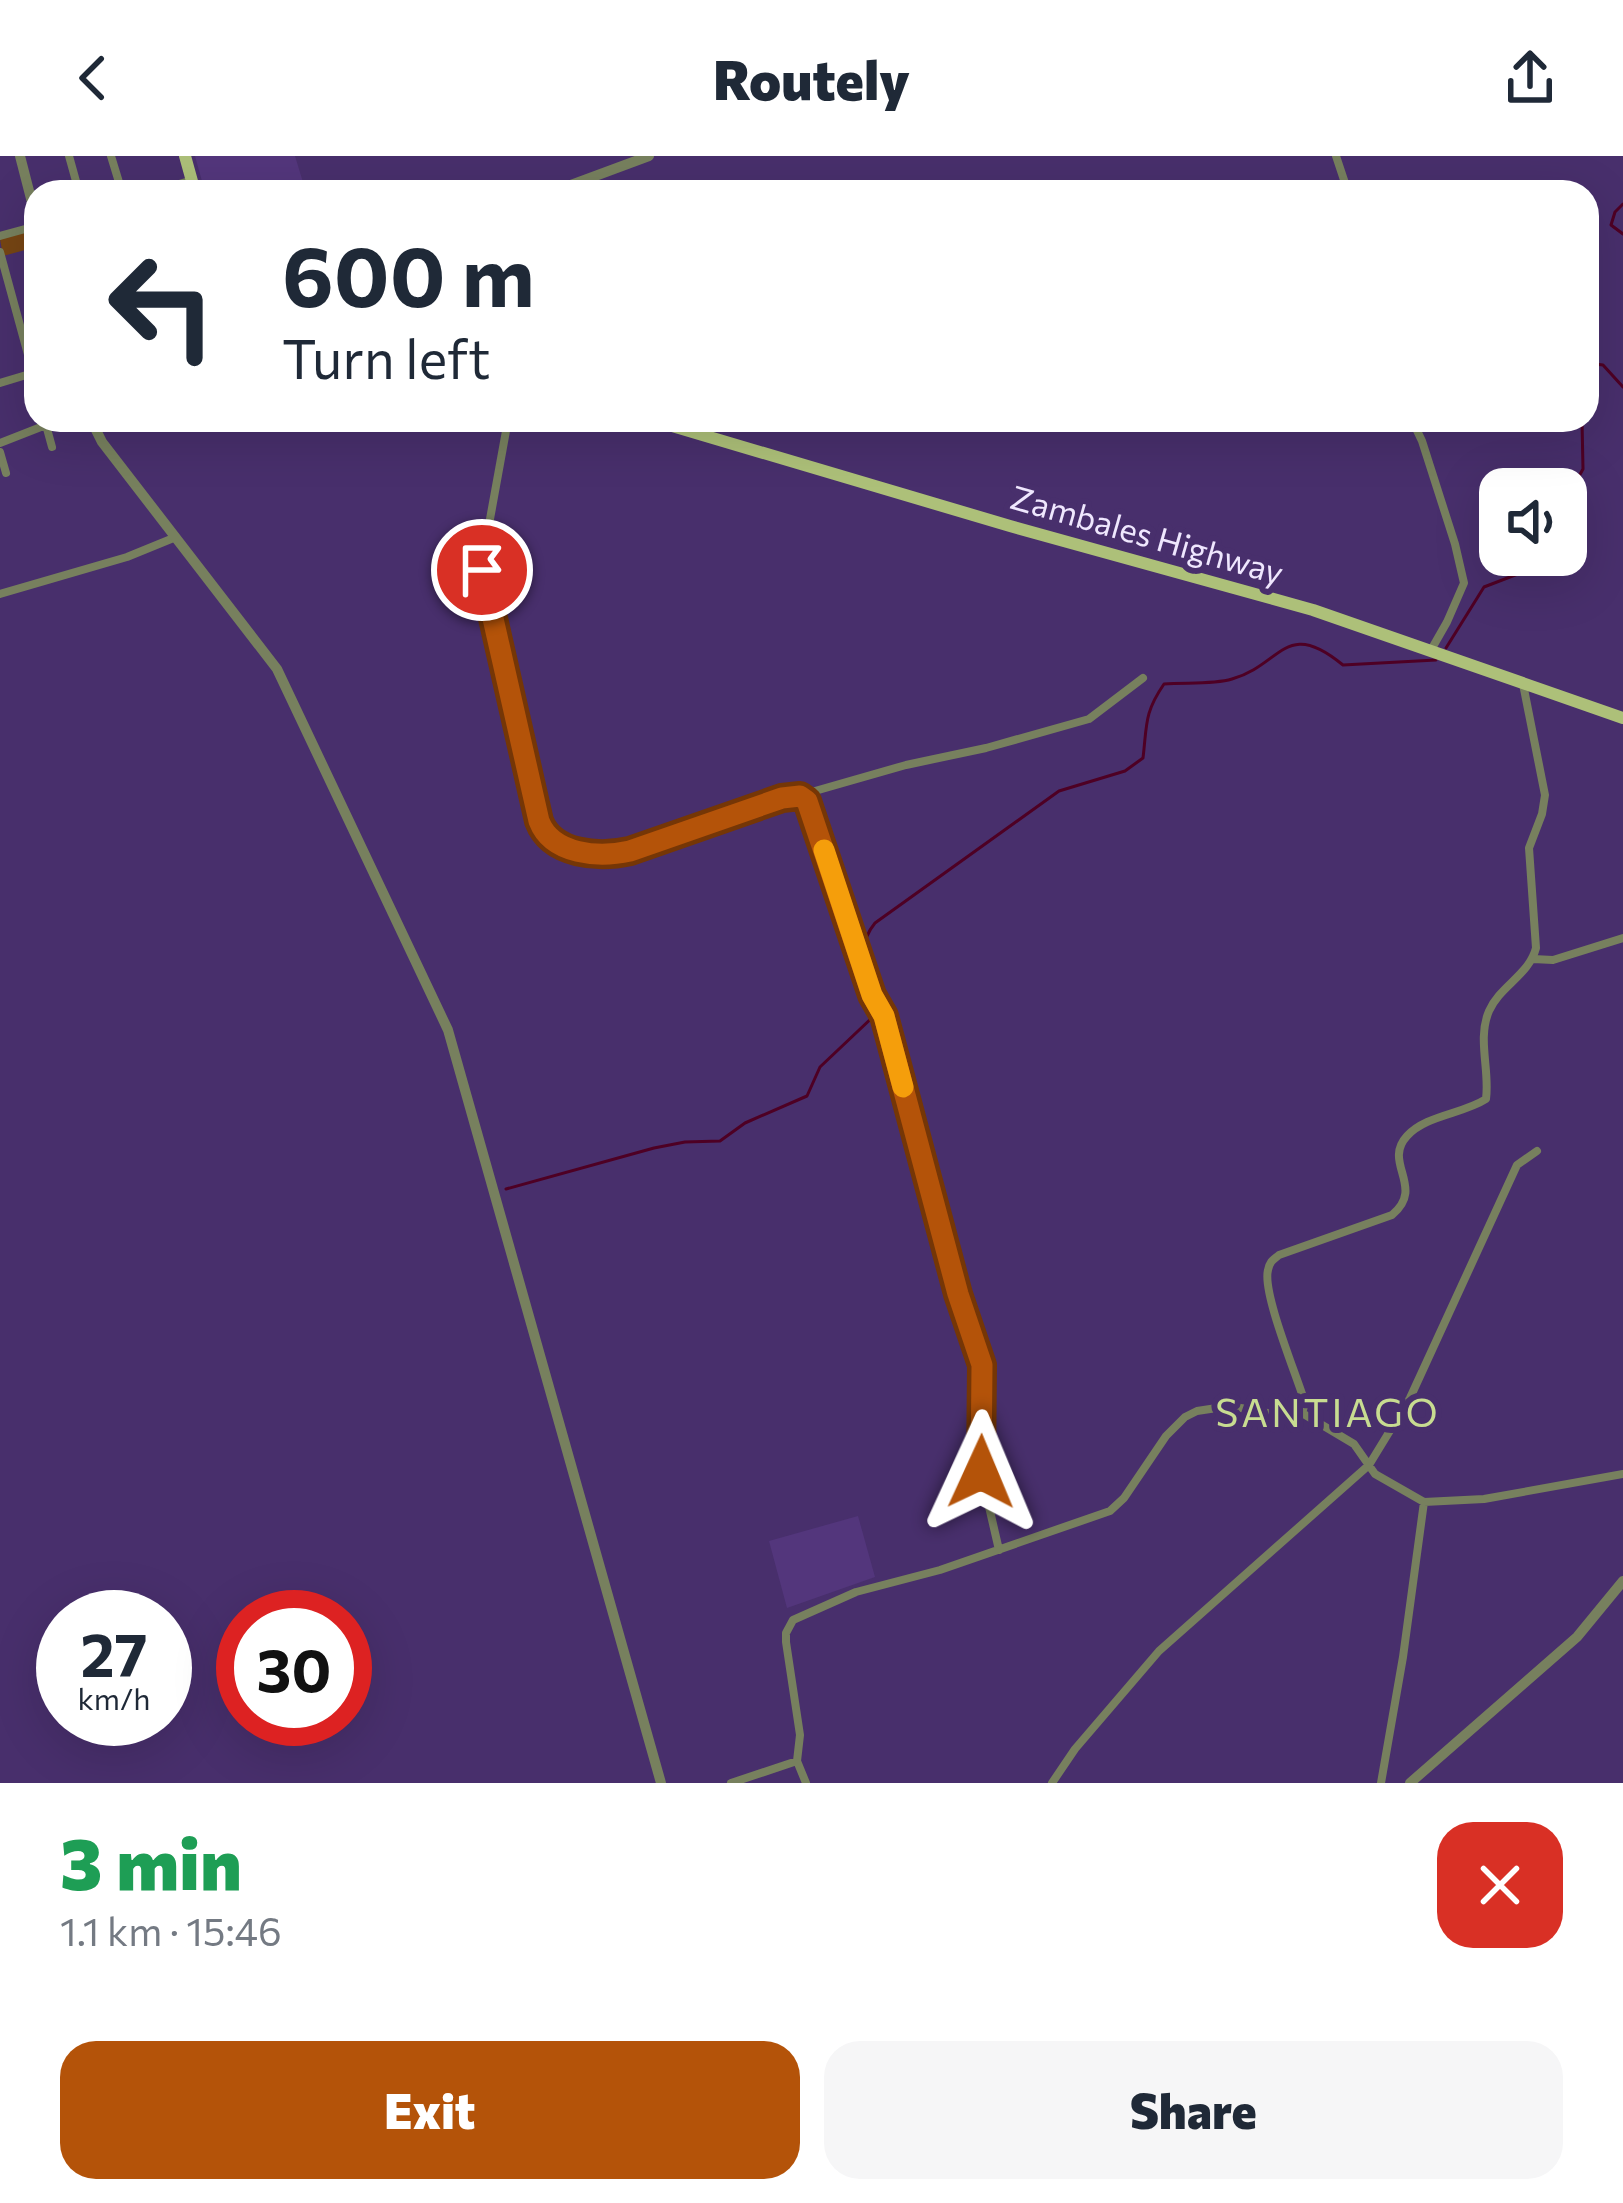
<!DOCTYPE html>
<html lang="en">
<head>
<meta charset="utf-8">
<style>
	body { margin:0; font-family:Commissioner,sans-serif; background:#f6f6f7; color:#1f2937; height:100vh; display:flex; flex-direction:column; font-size:45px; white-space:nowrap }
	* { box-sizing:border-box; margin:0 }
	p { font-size:39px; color:#747a83 }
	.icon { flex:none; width:66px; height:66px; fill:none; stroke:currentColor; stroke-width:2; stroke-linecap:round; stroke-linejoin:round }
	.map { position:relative; height:1627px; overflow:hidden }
	.side { display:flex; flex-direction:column; background:#fff; flex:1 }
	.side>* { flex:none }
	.guide { position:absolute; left:24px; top:24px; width:1575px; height:252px; border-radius:36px; box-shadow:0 12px 48px #0002; background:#fff; color:#1f2937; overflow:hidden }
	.buttons { position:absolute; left:1479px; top:312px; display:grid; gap:24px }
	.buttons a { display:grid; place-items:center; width:108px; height:108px; border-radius:24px; background:#fff; box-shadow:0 12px 48px #0002; font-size:60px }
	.speed { position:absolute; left:36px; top:1434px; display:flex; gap:24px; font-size:60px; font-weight:700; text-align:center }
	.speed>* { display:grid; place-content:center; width:156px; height:156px; border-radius:50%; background:#fff; box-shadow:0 12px 48px #0002; line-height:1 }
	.speed small { font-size:30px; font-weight:400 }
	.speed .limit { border:18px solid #d22; background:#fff; color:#111 }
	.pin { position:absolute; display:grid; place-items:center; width:102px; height:102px; color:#fff; margin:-51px; border:6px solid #fff; border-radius:50%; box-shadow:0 3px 12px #0007 }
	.me { position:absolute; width:132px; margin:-66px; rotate:1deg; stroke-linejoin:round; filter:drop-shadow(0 0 9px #0008) }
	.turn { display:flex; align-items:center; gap:42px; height:252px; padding:0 60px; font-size:54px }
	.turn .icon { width:156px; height:156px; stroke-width:2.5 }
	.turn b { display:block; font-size:84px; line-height:102px }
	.round { display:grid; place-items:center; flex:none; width:126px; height:126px; border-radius:36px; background:#f6f6f7 }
	.headline { display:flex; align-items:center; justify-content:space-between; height:204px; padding:0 60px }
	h1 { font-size:72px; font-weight:800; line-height:90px; color:#1e9e55 }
	.primary-button { display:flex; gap:24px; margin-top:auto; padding:24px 60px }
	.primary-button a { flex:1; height:138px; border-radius:36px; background:#b45309; color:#fff; font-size:48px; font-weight:800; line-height:138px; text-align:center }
	.primary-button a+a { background:#f6f6f7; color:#1f2937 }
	header { display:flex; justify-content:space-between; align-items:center; height:156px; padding:0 60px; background:#fff; font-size:54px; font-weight:800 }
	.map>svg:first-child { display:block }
	.built { fill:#53367c }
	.green { fill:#764513 }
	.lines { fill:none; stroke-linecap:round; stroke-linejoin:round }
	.stream { stroke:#4e0024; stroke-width:3 }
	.minor { stroke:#77805e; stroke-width:8 }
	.tertiary { stroke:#77805e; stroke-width:10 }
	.primary { stroke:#adc079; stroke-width:12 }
	.route-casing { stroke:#753606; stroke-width:30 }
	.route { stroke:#b45309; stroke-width:21 }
	.slow { stroke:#f59e0b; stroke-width:21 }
	.labels { text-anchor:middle; stroke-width:12; stroke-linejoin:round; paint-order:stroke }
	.street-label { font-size:33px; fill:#efe7fe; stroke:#482f6c }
	.quarter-label { font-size:39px; letter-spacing:3px; fill:#c8dc91; stroke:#482f6c }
</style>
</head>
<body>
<header><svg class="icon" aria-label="back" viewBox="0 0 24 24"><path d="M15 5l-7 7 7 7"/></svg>Routely<svg class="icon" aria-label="share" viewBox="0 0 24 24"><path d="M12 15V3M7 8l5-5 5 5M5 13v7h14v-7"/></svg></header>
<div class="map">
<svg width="1623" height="1627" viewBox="0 0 1623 1627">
	<rect width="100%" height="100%" fill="#482f6c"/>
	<!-- built -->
	<path class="built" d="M195 0H295L306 36H205Z
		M858 1360 875 1421 787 1452 769 1385Z"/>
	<!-- green -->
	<path class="green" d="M34 74 36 91 3 100 0 83Z"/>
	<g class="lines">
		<!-- stream -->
		<path class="stream" d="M1623 48 1615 56 1611 69 1623 78
			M1587 207 1603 209 1623 231
			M1536 333 1554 324 1578 322 1583 313 1582 264
			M1446 492 1484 431 1531 413 1542 399
			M879 846C872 816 852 795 875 767L1059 635 1125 615 1143 602C1147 569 1144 557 1164 528 1185 526 1212 529 1232 523 1282 509 1285 461 1343 509L1436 504
			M506 1033 654 992 685 986 720 985 745 967 807 940 820 911 875 859 876 855"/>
		<!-- minor -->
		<path class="minor" d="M69 0 79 36
			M111 0 122 36
			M1336 0 1348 36
			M154 36 192 24
			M0 80 36 70
			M0 96 36 228
			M0 227 33 217
			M508 264 482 407 542 673C560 700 601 701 630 695L782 642 800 640 807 645 872 839 884 860 958 1139 981 1204V1316L999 1394
			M1412 264 1422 285 1455 388 1464 427 1447 466 1431 494
			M46 269 52 291
			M0 287 46 269
			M0 296 6 317
			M0 438 127 401 176 381
			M801 639 906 609 986 592 1089 563 1143 522
			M1533 803 1553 804 1623 782
			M1302 1257 1354 1288 1375 1318 1424 1346 1484 1343 1623 1318
			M731 1627 797 1605
			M806 1627 797 1605 800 1579 786 1486V1477L793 1464 856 1436 940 1414 1110 1355 1124 1342 1166 1280 1185 1261 1197 1255 1230 1250 1289 1261 1302 1257 1305 1247C1297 1220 1262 1137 1268 1114 1270 1105 1273 1104 1279 1099L1392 1059C1426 1031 1382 1007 1407 980 1426 959 1463 958 1486 943 1490 914 1477 883 1489 855 1500 830 1529 819 1536 792L1529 692 1542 658 1545 639 1523 528
			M1052 1627 1075 1593 1159 1495 1369 1309 1410 1242 1517 1009 1537 995
			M1381 1627 1403 1501 1424 1346"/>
		<!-- tertiary -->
		<path class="tertiary" d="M20 0 36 62
			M552 36 649 0
			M91 264 102 286 277 513 448 874 661 1627
			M1410 1627 1577 1481 1623 1425"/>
		<!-- primary -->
		<path class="primary" d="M185 0 195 36
			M652 264 1010 370 1313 454 1623 562"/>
	</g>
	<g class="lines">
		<defs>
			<path id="route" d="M482 414 539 665C552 699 599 702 630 695L782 642 800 640 807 645 872 839 884 860 958 1138 982 1209 981 1316"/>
		</defs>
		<!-- route casing -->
		<use href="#route" class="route-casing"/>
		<!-- route -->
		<use href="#route" class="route"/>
		<!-- slow -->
		<path class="slow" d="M824 694 872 839 884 860 903 931"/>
	</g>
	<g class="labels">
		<!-- street labels -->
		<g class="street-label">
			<text transform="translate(1147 379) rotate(16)" y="12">Zambales Highway</text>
		</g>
		<!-- quarter labels -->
		<g class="quarter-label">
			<text x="1328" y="1271">SANTIAGO</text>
		</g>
	</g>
</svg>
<div class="buttons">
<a><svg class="icon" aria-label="sound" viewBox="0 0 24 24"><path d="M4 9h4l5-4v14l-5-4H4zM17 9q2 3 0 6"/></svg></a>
</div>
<div class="speed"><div>27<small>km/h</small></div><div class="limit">30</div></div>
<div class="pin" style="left:482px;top:414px;background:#d93025"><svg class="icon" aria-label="arrive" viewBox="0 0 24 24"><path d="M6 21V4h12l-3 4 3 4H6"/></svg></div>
<svg class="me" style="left:981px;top:1316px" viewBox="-20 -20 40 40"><path d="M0-17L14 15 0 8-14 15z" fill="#b45309" stroke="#fff" stroke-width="4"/></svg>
<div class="guide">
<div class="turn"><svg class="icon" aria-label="left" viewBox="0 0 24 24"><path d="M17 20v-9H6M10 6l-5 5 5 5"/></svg><div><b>600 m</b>Turn left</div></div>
</div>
</div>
<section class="side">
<div class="headline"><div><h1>3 min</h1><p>1.1 km · 15:46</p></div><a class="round" style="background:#d93025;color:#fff"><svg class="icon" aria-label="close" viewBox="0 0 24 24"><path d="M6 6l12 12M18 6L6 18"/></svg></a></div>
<div class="primary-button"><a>Exit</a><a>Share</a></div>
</section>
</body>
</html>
